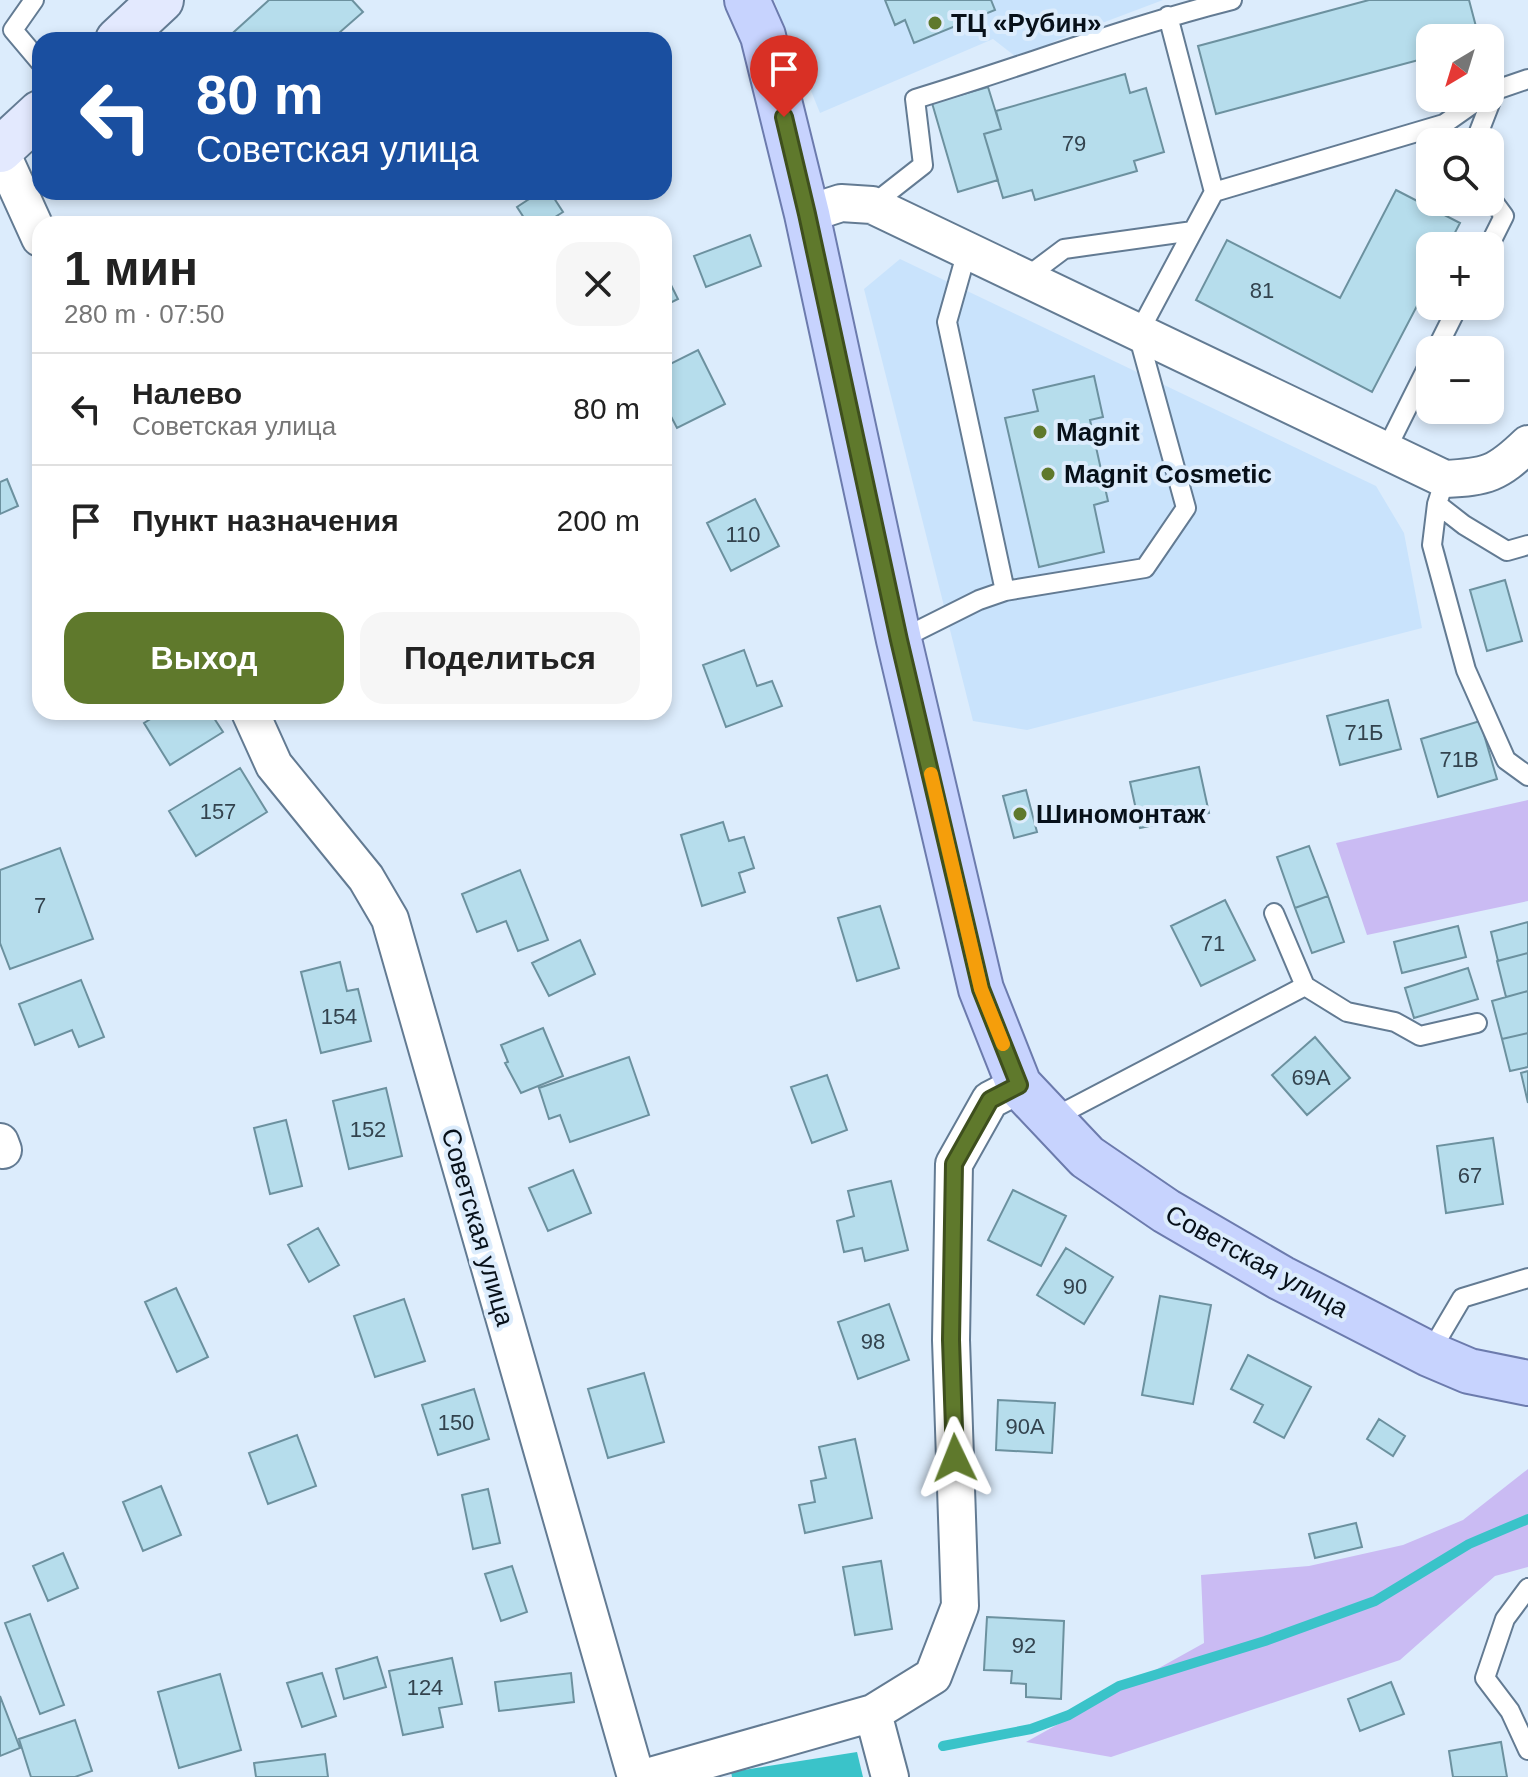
<!DOCTYPE html>
<html lang="ru">
<head>
<meta charset="utf-8">
<style>
	body { margin:0; font-family:Arial,sans-serif; background:#f6f6f6; color:#222; height:100vh; display:flex; flex-direction:column; font-size:30px; white-space:nowrap }
	* { box-sizing:border-box; margin:0 }
	p { font-size:26px; color:#767676 }
	.icon { flex:none; width:44px; height:44px; fill:none; stroke:currentColor; stroke-width:2; stroke-linecap:round; stroke-linejoin:round }
	.map { position:relative; flex:1; overflow:hidden }
	.drawer { position:absolute; left:32px; top:216px; width:640px; height:504px; display:flex; flex-direction:column; background:#fff; border-radius:24px; box-shadow:0 4px 12px #0003 }
	.drawer>* { flex:none }
	.guide { position:absolute; left:32px; top:32px; width:640px; height:168px; border-radius:24px; box-shadow:0 4px 12px #0003; background:#1a4fa0; color:#fff; overflow:hidden }
	.needle { width:52px; rotate:218deg }
	.tools { position:absolute; left:1416px; top:24px; display:grid; gap:16px }
	.tools a { display:grid; place-items:center; width:88px; height:88px; border-radius:16px; background:#fff; box-shadow:0 4px 12px #0003; font-size:40px }
	.pin { position:absolute; display:grid; place-items:center; width:68px; height:68px; color:#fff; margin:-82px -34px; border-radius:50% 50% 50% 0; rotate:-45deg; box-shadow:0 0 8px #0007 }
	.pin .icon { rotate:45deg }
	.me { position:absolute; width:88px; margin:-44px; rotate:358deg; stroke-linejoin:round; filter:drop-shadow(0 0 6px #0008) }
	.turn { display:flex; align-items:center; gap:28px; height:168px; padding:0 32px; font-size:36px }
	.turn .icon { width:104px; height:104px; stroke-width:2.5 }
	.turn b { display:block; font-size:56px; line-height:68px }
	.round { display:grid; place-items:center; flex:none; width:84px; height:84px; border-radius:24px; background:#f6f6f6 }
	.head { display:flex; align-items:center; justify-content:space-between; height:136px; padding:0 32px }
	h1 { font-size:48px; font-weight:600; line-height:60px }
	.action { display:flex; gap:16px; margin-top:auto; padding:16px 32px }
	.action a { flex:1; height:92px; border-radius:24px; background:#5f792c; color:#fff; font-size:32px; font-weight:600; line-height:92px; text-align:center }
	.action a+a { background:#f6f6f6; color:#222 }
	ul { padding:0; list-style:none }
	li { display:flex; align-items:center; gap:24px; height:112px; padding:0 32px; border-top:2px solid #e0e0e0 }
	li div { flex:1 }
	li b { display:block; font-size:30px }
	li em { font-style:normal }
	.map>svg:first-child { display:block }
	.built { fill:#c9e3fc }
	.green { fill:#cabbf3 }
	.water { fill:#3ac3c9 }
	.lines { fill:none; stroke-linecap:round; stroke-linejoin:round }
	.stream { stroke:#3ac3c9; stroke-width:10 }
	.building { fill:#b6ddec; stroke:#6c919f; stroke-width:2 }
	.lane-casing { stroke:#637b93; stroke-width:22 }
	.street-casing { stroke:#637b93; stroke-width:40 }
	.secondary-casing { stroke:#637b93; stroke-width:48 }
	.primary-casing { stroke:#6c7bad; stroke-width:48 }
	.lane { stroke:#fff; stroke-width:18 }
	.street { stroke:#fff; stroke-width:36 }
	.secondary { stroke:#e3e9fe; stroke-width:44 }
	.primary { stroke:#c7d3fe; stroke-width:44 }
	.route-casing { stroke:#3e4f1d; stroke-width:20 }
	.route { stroke:#5f792c; stroke-width:14 }
	.slow { stroke:#f59e0b; stroke-width:14 }
	.poi-dot { fill:#5f792c; stroke:#dcecfc; stroke-width:3 }
	.labels { text-anchor:middle; stroke-width:8; stroke-linejoin:round; paint-order:stroke }
	.number-label { font-size:22px; fill:#33434e }
	.poi-label { font-size:26px; font-weight:bold; fill:#071019; stroke:#dcecfc; text-anchor:start }
	.street-label { font-size:26px; fill:#071019; stroke:#dcecfc }
</style>
</head>
<body>
<div class="map">
<svg width="1528" height="1777" viewBox="0 0 1528 1777">
	<rect width="100%" height="100%" fill="#dcecfc"/>
	<!-- built -->
	<path class="built" d="M774 0H1163L1057 40 1020 60 993 39 820 113Z
		M900 259 1376 486 1404 533 1422 628 1027 730 973 721 864 289Z"/>
	<!-- green -->
	<path class="green" d="M1528 800V901L1367 935 1336 843Z
		M1528 1469V1567L1495 1576 1400 1660 1111 1757 1026 1742 1204 1643 1201 1575 1309 1566 1403 1545 1463 1520Z"/>
	<!-- water -->
	<path class="water" d="M857 1752 863 1777H732L731 1772Z"/>
	<g class="lines">
		<!-- stream -->
		<path class="stream" d="M943 1746 1031 1729 1069 1715 1119 1686 1265 1641 1375 1601 1469 1544 1528 1519"/>
	</g>
	<!-- building -->
	<path class="building" d="M269 0H352L363 12 331 40H225Z
		M885 0H991L995 10 914 43 905 20 895 25Z
		M1369 0H1469L1479 38H1430V57L1216 114 1198 46Z
		M1125 74 1130 93 1146 88 1164 152 1134 161 1137 171 1035 200 1032 190 1003 198 984 134 1001 129 996 111Z
		M988 87 1001 129 984 134 998 180 958 192 932 103Z
		M1396 190 1460 223 1448 246H1430V281L1372 392 1196 300 1227 240 1340 298Z
		M540 192H550L563 212 544 224H528L517 207Z
		M750 235 761 266 706 287 694 256Z
		M664 271 678 299 664 306Z
		M698 350 725 404 677 428 664 403V367Z
		M1490 365H1497L1495 397H1490Z
		M1094 376 1103 417 1090 420 1108 501 1094 505 1104 552 1039 567 1005 418 1038 411 1033 390Z
		M7 479 18 506 0 514V482Z
		M755 499 779 546 731 571 707 523Z
		M1505 580 1522 641 1487 651 1470 590Z
		M744 650 757 686 772 681 782 706 726 727 703 665Z
		M1388 700 1401 749 1340 765 1327 716Z
		M162 712H210L223 732 170 765 144 723Z
		M1480 721 1497 779 1438 797 1421 739Z
		M1199 767 1209 813 1140 828 1130 782Z
		M240 768 267 812 196 856 169 811Z
		M1026 790 1037 832 1014 838 1003 796Z
		M723 822 729 841 744 837 754 868 739 873 745 892 702 906 681 835Z
		M1309 846 1328 896 1295 908 1277 857Z
		M60 848 93 939 10 969 0 943V870Z
		M520 870 548 940 518 951 506 921 477 932 462 894Z
		M1328 896 1344 942 1312 953 1295 908Z
		M1225 900 1255 960 1201 986 1171 926Z
		M880 906 899 968 857 981 838 918Z
		M1528 922V953L1498 961 1491 932Z
		M1458 926 1466 957 1402 973 1394 942Z
		M580 940 595 974 549 996 532 963Z
		M1528 953V991L1506 997 1497 961Z
		M340 962 347 991 358 989 371 1041 321 1053 301 972Z
		M1468 968 1478 999 1414 1018 1405 988Z
		M81 980 104 1037 79 1047 72 1030 35 1045 19 1004Z
		M1528 991V1033L1502 1039 1492 1001Z
		M543 1028 563 1076 521 1093 505 1063 508 1062 501 1045Z
		M1528 1033V1067L1510 1071 1502 1039Z
		M1315 1037 1350 1078 1307 1115 1272 1075Z
		M629 1057 649 1115 570 1142 560 1115 549 1119 539 1088Z
		M1528 1071V1103L1521 1073Z
		M827 1075 847 1130 812 1143 791 1087Z
		M386 1088 402 1156 349 1169 333 1101Z
		M286 1120 302 1186 270 1194 254 1128Z
		M1493 1138 1503 1204 1446 1213 1437 1146Z
		M573 1170 591 1213 548 1231 529 1188Z
		M891 1181 908 1250 865 1261 862 1248 844 1252 837 1221 854 1216 848 1191Z
		M1013 1190 1066 1216 1041 1266 988 1240Z
		M318 1228 339 1265 309 1282 288 1245Z
		M1066 1248 1113 1277 1084 1324 1037 1295Z
		M176 1288 208 1357 177 1372 145 1302Z
		M1160 1296 1211 1305 1193 1404 1142 1395Z
		M404 1299 425 1361 375 1377 354 1316Z
		M889 1304 909 1360 858 1379 838 1322Z
		M1248 1355 1311 1387 1284 1438 1254 1422 1263 1405 1231 1389Z
		M644 1373 664 1442 608 1458 588 1389Z
		M474 1389 489 1439 438 1455 422 1405Z
		M998 1400 1055 1403 1052 1453 996 1450Z
		M1379 1419 1405 1436 1393 1456 1367 1439Z
		M297 1435 316 1486 268 1504 249 1453Z
		M855 1439 872 1518 805 1533 799 1505 815 1502 811 1481 826 1478 819 1447Z
		M161 1486 181 1535 143 1551 123 1502Z
		M488 1489 500 1543 473 1549 462 1495Z
		M1356 1523 1362 1547 1315 1558 1309 1534Z
		M63 1553 78 1588 48 1601 33 1566Z
		M881 1561 892 1629 855 1635 843 1567Z
		M512 1566 527 1612 501 1621 485 1574Z
		M30 1614 64 1705 40 1714 5 1623Z
		M987 1617 1064 1621 1061 1699 1026 1697V1684L1011 1683 1012 1671 984 1670Z
		M377 1657 386 1687 344 1699 336 1669Z
		M452 1658 462 1704 439 1708 443 1727 403 1735 389 1671Z
		M322 1673 336 1716 302 1727 287 1683Z
		M571 1673 574 1702 499 1711 495 1682Z
		M220 1674 241 1750 179 1768 158 1692Z
		M1391 1682 1404 1714 1360 1731 1348 1699Z
		M0 1696 20 1748 0 1756Z
		M75 1720 92 1771 75 1777H31L19 1739Z
		M1501 1742 1507 1777H1453L1449 1751Z
		M325 1754 328 1777H256L254 1763Z"/>
	<g class="lines">
		<defs>
			<path id="lane" d="M34 0 13 30 40 62
				M1168 16 1214 192
				M1490 92 1528 79
				M1475 142 1496 88
				M872 205 923 165 915 99C1021 67 1125 27 1232 0
				M1489 246 1504 216 1490 197
				M1024 279 1064 249 1193 231 1214 192 1444 124 1481 98
				M1436 350 1458 306
				M1386 450 1430 362
				M1445 479 1437 504 1432 545 1466 670 1506 760 1528 776
				M1437 504 1464 525 1507 551 1528 545
				M1005 591 1145 568 1186 508 1138 334 1193 231
				M899 640 979 600 1005 591 947 322 967 251
				M1305 986 1347 1012 1395 1022 1420 1036 1477 1023
				M1051 1119 1305 986 1274 913
				M1429 1354 1462 1298 1528 1278
				M1528 1588 1505 1619 1485 1678 1510 1711 1528 1750"/>
			<path id="street" d="M0 150 40 238
				M807 214 841 203 872 205 1445 479C1487 477 1497 474 1528 444
				M250 712 274 765 366 878 390 919 636 1777
				M0 1142 3 1150
				M647 1777 873 1713
				M890 1777 873 1713 933 1676 960 1606 951 1340 954 1164 990 1100 1019 1085"/>
			<path id="secondary" d="M118 40 161 0
				M0 150 40 113"/>
			<path id="primary" d="M747 0 763 36 807 214 899 640 981 989 1019 1085 1087 1157 1166 1211 1281 1278 1429 1354 1469 1371 1528 1383"/>
		</defs>
		<!-- lane casing -->
		<use href="#lane" class="lane-casing"/>
		<!-- street casing -->
		<use href="#street" class="street-casing"/>
		<!-- secondary casing -->
		<use href="#secondary" class="secondary-casing"/>
		<!-- primary casing -->
		<use href="#primary" class="primary-casing"/>
		<!-- lane -->
		<use href="#lane" class="lane"/>
		<!-- street -->
		<use href="#street" class="street"/>
		<!-- secondary -->
		<use href="#secondary" class="secondary"/>
		<!-- primary -->
		<use href="#primary" class="primary"/>
	</g>
	<g class="lines">
		<defs>
			<path id="route" d="M784 117 807 214 899 640 981 989 1019 1085 990 1100 954 1164 951 1340 955 1458"/>
		</defs>
		<!-- route casing -->
		<use href="#route" class="route-casing"/>
		<!-- route -->
		<use href="#route" class="route"/>
		<!-- slow -->
		<path class="slow" d="M931 774 981 989 1003 1044"/>
	</g>
	<!-- markers -->
	<g class="poi-dot">
		<circle cx="935" cy="23" r="8"/>
		<circle cx="1040" cy="432" r="8"/>
		<circle cx="1048" cy="474" r="8"/>
		<circle cx="1020" cy="814" r="8"/>
	</g>
	<g class="labels">
		<!-- number labels -->
		<g class="number-label">
			<text x="1074" y="151">79</text>
			<text x="1262" y="298">81</text>
			<text x="743" y="542">110</text>
			<text x="1364" y="740">71Б</text>
			<text x="1459" y="767">71В</text>
			<text x="218" y="819">157</text>
			<text x="40" y="913">7</text>
			<text x="1213" y="951">71</text>
			<text x="339" y="1024">154</text>
			<text x="1311" y="1085">69А</text>
			<text x="368" y="1137">152</text>
			<text x="1470" y="1183">67</text>
			<text x="1075" y="1294">90</text>
			<text x="873" y="1349">98</text>
			<text x="456" y="1430">150</text>
			<text x="1025" y="1434">90А</text>
			<text x="1024" y="1653">92</text>
			<text x="425" y="1695">124</text>
		</g>
		<!-- poi labels -->
		<g class="poi-label">
			<text x="951" y="32">ТЦ «Рубин»</text>
			<text x="1056" y="441">Magnit</text>
			<text x="1064" y="483">Magnit Cosmetic</text>
			<text x="1036" y="823">Шиномонтаж</text>
		</g>
		<!-- street labels -->
		<g class="street-label">
			<text transform="translate(478 1227) rotate(74)" y="9">Советская улица</text>
			<text transform="translate(1257 1261) rotate(29)" y="9">Советская улица</text>
		</g>
	</g>
</svg>
<div class="tools">
<a><svg class="needle" viewBox="-14 -14 28 28"><path d="M0-13l5 13h-10z" fill="#e53935"/><path d="M0 13l5-13h-10z" fill="#767676"/></svg></a>
<a><svg class="icon" aria-label="search" viewBox="0 0 24 24"><circle cx="10" cy="10" r="6"/><path d="M15 15l6 6"/></svg></a>
<a>+</a>
<a>−</a>
</div>
<div class="pin" style="left:784px;top:117px;background:#d93025"><svg class="icon" aria-label="arrive" viewBox="0 0 24 24"><path d="M6 21V4h12l-3 4 3 4H6"/></svg></div>
<svg class="me" style="left:955px;top:1458px" viewBox="-20 -20 40 40"><path d="M0-17L14 15 0 8-14 15z" fill="#5f792c" stroke="#fff" stroke-width="4"/></svg>
<div class="guide">
<div class="turn"><svg class="icon" aria-label="left" viewBox="0 0 24 24"><path d="M17 20v-9H6M10 6l-5 5 5 5"/></svg><div><b>80 m</b>Советская улица</div></div>
</div>
<section class="drawer">
<div class="head"><div><h1>1 мин</h1><p>280 m · 07:50</p></div><a class="round"><svg class="icon" aria-label="close" viewBox="0 0 24 24"><path d="M6 6l12 12M18 6L6 18"/></svg></a></div>
<ul>
<li><svg class="icon" aria-label="left" viewBox="0 0 24 24"><path d="M17 20v-9H6M10 6l-5 5 5 5"/></svg><div><b>Налево</b><p>Советская улица</p></div><em>80 m</em></li>
<li><svg class="icon" aria-label="arrive" viewBox="0 0 24 24"><path d="M6 21V4h12l-3 4 3 4H6"/></svg><div><b>Пункт назначения</b></div><em>200 m</em></li>
</ul>
<div class="action"><a>Выход</a><a>Поделиться</a></div>
</section>
</div>
</body>
</html>
